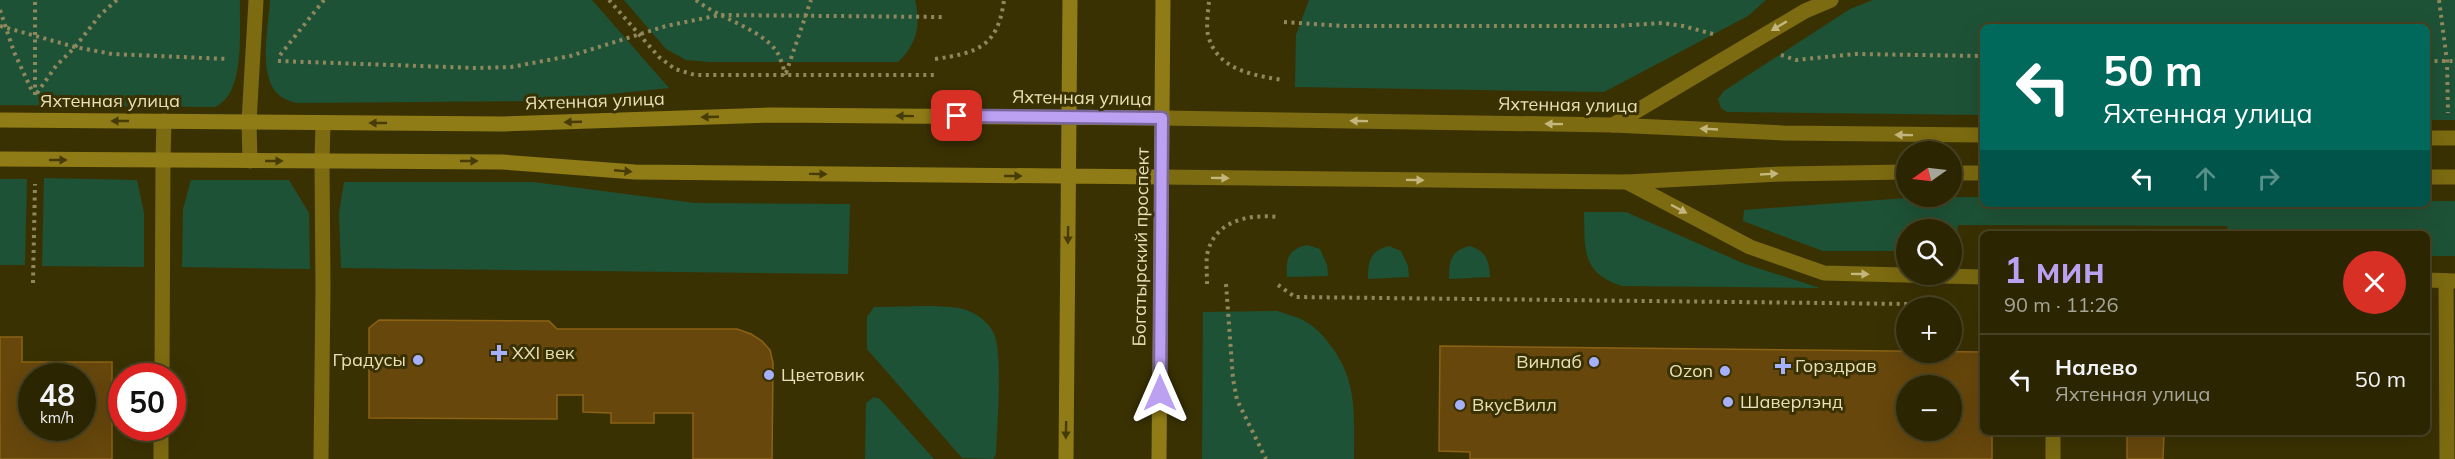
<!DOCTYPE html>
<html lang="ru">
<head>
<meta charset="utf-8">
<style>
	body { margin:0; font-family:Mulish,sans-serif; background:#383111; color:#f1f3f6; height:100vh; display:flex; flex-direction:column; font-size:22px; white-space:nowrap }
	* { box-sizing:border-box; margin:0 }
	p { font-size:20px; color:#a6a599 }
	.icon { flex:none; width:33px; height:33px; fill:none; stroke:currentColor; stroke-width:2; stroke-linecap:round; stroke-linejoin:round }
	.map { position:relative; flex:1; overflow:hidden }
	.side { position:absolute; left:1980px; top:231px; width:450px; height:204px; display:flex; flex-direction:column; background:#2c2502; border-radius:9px; box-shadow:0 6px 24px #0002,0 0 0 2px #484224 }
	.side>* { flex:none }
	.banner { position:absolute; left:1980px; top:24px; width:450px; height:183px; border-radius:9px; box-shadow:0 6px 24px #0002,0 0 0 2px #484224; background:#00695c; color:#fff; overflow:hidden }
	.needle { width:39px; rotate:256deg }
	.buttons { position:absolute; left:1896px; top:141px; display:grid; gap:12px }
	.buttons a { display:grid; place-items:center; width:66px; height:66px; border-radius:50%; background:#2c2502; box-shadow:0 6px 24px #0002,0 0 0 2px #484224; font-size:30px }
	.speed { position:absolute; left:18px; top:363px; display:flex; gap:12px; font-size:30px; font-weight:700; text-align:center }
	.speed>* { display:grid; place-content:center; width:78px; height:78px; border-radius:50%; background:#2c2502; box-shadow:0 6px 24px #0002,0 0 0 2px #484224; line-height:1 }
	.speed small { font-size:15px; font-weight:400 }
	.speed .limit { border:9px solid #d22; background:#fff; color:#111 }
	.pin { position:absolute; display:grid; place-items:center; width:51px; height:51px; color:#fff; margin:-26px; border-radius:12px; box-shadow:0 3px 9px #0006 }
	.me { position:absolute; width:66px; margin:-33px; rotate:0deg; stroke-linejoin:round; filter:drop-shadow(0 0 4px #0008) }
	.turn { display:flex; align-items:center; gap:21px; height:126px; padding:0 24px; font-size:27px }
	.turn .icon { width:78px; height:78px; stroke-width:2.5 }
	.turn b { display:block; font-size:42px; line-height:51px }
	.lanes { display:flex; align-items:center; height:57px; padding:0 24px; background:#0003; justify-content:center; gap:30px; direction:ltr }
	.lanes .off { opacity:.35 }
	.round { display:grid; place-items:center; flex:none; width:63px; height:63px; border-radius:32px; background:#383111 }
	.overview { display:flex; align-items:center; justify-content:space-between; height:102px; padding:0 24px }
	h1 { font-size:36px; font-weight:700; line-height:45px; color:#bca0f2 }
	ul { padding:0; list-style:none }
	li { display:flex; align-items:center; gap:18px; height:90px; padding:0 24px; border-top:2px solid #484224 }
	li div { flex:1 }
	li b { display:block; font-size:22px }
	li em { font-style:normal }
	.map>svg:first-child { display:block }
	.green { fill:#1e5236 }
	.building { fill:#67470c; stroke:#8c6214; stroke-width:1.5; fill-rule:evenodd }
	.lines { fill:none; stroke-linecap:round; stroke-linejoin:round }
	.path { stroke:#90885d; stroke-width:4; stroke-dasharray:3 4.5; stroke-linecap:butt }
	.service { stroke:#7d6b11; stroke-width:15 }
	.minor { stroke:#7d6b11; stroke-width:15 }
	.tertiary { stroke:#7d6b11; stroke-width:15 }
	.secondary { stroke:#907c17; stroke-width:15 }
	.oneway { fill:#c3b77e }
	.oneway2 { fill:#473c06 }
	.route-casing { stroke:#7a689d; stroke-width:15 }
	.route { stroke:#bca0f2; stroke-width:10 }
	.poi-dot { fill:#a5b1fc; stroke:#3a3103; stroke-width:2 }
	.labels { text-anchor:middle; stroke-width:6; stroke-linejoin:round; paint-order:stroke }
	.street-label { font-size:18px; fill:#e8e0b9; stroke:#3a3103 }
	.poi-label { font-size:18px; fill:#e8e0b9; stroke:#3a3103; text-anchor:start }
</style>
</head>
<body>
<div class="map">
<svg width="2455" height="459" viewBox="0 0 2455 459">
	<rect width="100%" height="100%" fill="#3a3103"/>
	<!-- green -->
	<path class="green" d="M0 0H240C239 30 246 93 215 107L0 105Z
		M270 0H592L669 88 544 101 296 103C291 101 283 99 279 95 257 76 269 26 270 0Z
		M624 0H915C921 25 917 44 898 62H709L686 60 666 49Z
		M1309 0H1766L1748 16 1604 92 1295 87 1296 35Z
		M1873 0H2455V120H2427V27H1983V115L1727 112 1721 108 1718 99 1724 91 1850 9Z
		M44 178 137 180 144 213V267L42 266Z
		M0 179H27L25 265H0Z
		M191 180H289L309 213 310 269 182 267 183 209Z
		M344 182H533L695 203 850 204 848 274 341 268 339 213Z
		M1919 197H1983V204H2427V201H2455V256H2427V234H2228L2227 226 1958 225 1956 241 1952 249V230H1906V251H1823L1743 221 1744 210Z
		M1584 212H1626L1745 264 1820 288 1622 286C1581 273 1585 249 1584 212Z
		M1307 245 1320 249 1327 265 1328 276 1287 277C1286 259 1287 250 1307 245Z
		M1389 246 1401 251 1408 266 1409 277 1368 279C1368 261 1370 251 1389 246Z
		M1470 246C1486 251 1489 260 1490 277L1449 279C1449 261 1451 250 1470 246Z
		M874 307C901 307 931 304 958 308 972 310 988 320 994 334 1003 353 997 429 996 454L993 459 962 458 867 349V317Z
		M1277 311C1285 314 1295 316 1303 320 1314 326 1323 335 1330 345 1358 380 1354 417 1354 459H1202L1203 312Z
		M874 397 880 399 934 459H865L866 403Z"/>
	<!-- building -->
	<path class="building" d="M379 320 549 321 557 329H737L751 334 762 341 770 350 773 363 772 459H693V413H654V423H611V413L583 412V395H557V419L369 418V328Z
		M0 337H22V362H112V459H0ZM32 376H82V428H32Z
		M1440 346 1983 352V432H1992V459H1470V452L1439 451ZM1906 386H1952V430H1906Z
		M2127 432H2164L2163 459H2127Z"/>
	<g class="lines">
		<!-- path -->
		<path class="path" d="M609 0 659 57 675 69 695 75H934
			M696 0C718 18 762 29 777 52 781 58 783 68 786 75
			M2439 0 2447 61 2448 113
			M1209 2C1208 12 1206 25 1208 35 1217 70 1252 75 1283 80
			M0 10 14 52 33 93
			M1284 22 1343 26H1615L1662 23 1683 26 1713 34
			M0 26 75 47 112 54 228 59
			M280 55 324 0
			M1781 55 1796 60 1855 54 1983 56
			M935 59C977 53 998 47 1004 0
			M278 61 476 68 511 67 570 56 666 26 720 15 942 17
			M2427 61H2455
			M786 73 811 0
			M37 93 56 66 75 47 100 15 117 0
			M35 95V0
			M33 283 35 184
			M1207 284C1207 275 1206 264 1207 255 1214 220 1249 214 1279 217
			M1226 284 1233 379 1237 400 1266 459
			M1278 285 1295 297 1910 304"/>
		<!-- service -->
		<path class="service" d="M249 122 256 0
			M2446 281 2447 459
			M162 376 163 160
			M161 459V428
			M321 459 323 287 322 161
			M2053 459V432"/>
		<!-- minor -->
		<path class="minor" d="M1613 125 1805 11 1831 0
			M1627 182 1750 247 1824 273 1983 277
			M2427 280 2455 281"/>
		<!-- tertiary -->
		<path class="tertiary" d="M1162 118 1613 125 1783 133 1983 135
			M249 122 250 161
			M2427 138H2455
			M163 160 164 121
			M322 161 323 123
			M1952 173H1983
			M1162 177 1627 182 1782 174 1906 172
			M2427 177H2455"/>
		<!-- secondary -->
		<path class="secondary" d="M0 120 504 124 771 115 1162 118
			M0 159 502 162 635 172 1162 177
			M1066 459 1070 0
			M1159 459 1163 0"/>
	</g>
	<!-- one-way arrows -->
	<defs><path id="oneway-solid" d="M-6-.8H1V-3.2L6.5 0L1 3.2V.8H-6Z" transform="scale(1.5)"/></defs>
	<g class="oneway">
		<use href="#oneway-solid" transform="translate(1779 26) rotate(149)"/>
		<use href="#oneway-solid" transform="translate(1359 121) rotate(-179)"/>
		<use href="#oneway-solid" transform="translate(1554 124) rotate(-179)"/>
		<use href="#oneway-solid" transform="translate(1709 129) rotate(-177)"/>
		<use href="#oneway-solid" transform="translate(1904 135) rotate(-179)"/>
		<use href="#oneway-solid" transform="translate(1769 174) rotate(-3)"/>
		<use href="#oneway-solid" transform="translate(1220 178) rotate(1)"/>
		<use href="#oneway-solid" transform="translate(1415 180) rotate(1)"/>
		<use href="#oneway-solid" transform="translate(1679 209) rotate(28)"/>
		<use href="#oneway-solid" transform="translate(1860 274) rotate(1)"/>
	</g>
	<g class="oneway2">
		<use href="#oneway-solid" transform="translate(905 116) rotate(-179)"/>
		<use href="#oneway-solid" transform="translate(710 117) rotate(178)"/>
		<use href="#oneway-solid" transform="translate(120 121) rotate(-180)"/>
		<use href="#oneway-solid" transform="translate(573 122) rotate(178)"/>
		<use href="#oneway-solid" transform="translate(378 123) rotate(-180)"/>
		<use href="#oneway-solid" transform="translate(58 160)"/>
		<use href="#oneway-solid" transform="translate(274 161)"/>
		<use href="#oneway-solid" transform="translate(469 161)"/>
		<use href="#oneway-solid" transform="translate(623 171) rotate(5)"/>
		<use href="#oneway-solid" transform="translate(818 174) rotate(1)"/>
		<use href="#oneway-solid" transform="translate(1013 176)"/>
		<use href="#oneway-solid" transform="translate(1068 235) rotate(91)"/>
		<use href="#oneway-solid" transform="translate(1066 430) rotate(91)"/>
	</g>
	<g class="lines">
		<defs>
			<path id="route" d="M957 116 1162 118 1160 393"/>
		</defs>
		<!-- route casing -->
		<use href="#route" class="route-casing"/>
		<!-- route -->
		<use href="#route" class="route"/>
	</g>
	<!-- markers -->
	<g class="poi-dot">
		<path d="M496 344h6v6h6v6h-6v6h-6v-6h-6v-6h6z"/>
		<circle cx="418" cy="360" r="6"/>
		<circle cx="1594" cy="362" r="6"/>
		<path d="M1780 357h6v6h6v6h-6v6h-6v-6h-6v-6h6z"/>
		<circle cx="1725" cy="371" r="6"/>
		<circle cx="769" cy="375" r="6"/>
		<circle cx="1728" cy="402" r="6"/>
		<circle cx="1460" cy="405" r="6"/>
	</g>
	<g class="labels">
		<!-- street labels -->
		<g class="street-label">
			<text transform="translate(1082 98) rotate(1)" y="6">Яхтенная улица</text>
			<text x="110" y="107">Яхтенная улица</text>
			<text transform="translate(595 101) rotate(-2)" y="6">Яхтенная улица</text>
			<text transform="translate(1568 105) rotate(1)" y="6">Яхтенная улица</text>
			<text transform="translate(1141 247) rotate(-89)" y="6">Богатырский проспект</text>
		</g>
		<!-- poi labels -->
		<g class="poi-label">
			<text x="512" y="359">XXI век</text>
			<text x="406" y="366" text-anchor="end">Градусы</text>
			<text x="1582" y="368" text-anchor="end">Винлаб</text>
			<text x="1795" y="372">Горздрав</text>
			<text x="1713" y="377" text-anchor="end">Ozon</text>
			<text x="781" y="381">Цветовик</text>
			<text x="1740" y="408">Шаверлэнд</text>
			<text x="1472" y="411">ВкусВилл</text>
		</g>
	</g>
</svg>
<div class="buttons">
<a><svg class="needle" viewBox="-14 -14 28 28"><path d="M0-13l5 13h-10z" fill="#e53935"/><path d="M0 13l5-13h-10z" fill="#a6a599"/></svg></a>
<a><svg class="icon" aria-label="search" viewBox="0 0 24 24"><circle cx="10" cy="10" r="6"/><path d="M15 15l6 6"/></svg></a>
<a>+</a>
<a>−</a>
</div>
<div class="speed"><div>48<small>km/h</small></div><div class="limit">50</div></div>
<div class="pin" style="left:957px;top:116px;background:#d93025"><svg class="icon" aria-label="arrive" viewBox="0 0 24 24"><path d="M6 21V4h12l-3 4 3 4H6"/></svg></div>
<svg class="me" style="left:1160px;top:393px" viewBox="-20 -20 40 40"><path d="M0-17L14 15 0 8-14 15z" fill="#bca0f2" stroke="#fff" stroke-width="4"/></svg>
<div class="banner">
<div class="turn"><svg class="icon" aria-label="left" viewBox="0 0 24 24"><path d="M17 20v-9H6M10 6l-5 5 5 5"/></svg><div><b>50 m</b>Яхтенная улица</div></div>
<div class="lanes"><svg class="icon" aria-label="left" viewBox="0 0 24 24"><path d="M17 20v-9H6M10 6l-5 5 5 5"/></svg><svg class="icon off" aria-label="ahead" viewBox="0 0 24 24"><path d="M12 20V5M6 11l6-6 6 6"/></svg><svg class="icon off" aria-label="right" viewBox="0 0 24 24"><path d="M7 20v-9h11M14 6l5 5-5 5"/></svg></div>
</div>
<section class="side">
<div class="overview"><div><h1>1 мин</h1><p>90 m · 11:26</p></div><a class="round" style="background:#d93025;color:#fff"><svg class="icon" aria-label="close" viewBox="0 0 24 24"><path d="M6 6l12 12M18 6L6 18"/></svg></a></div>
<ul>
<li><svg class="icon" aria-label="left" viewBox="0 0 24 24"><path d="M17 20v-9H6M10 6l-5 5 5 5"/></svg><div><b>Налево</b><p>Яхтенная улица</p></div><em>50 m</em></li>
</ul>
</section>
</div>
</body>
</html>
